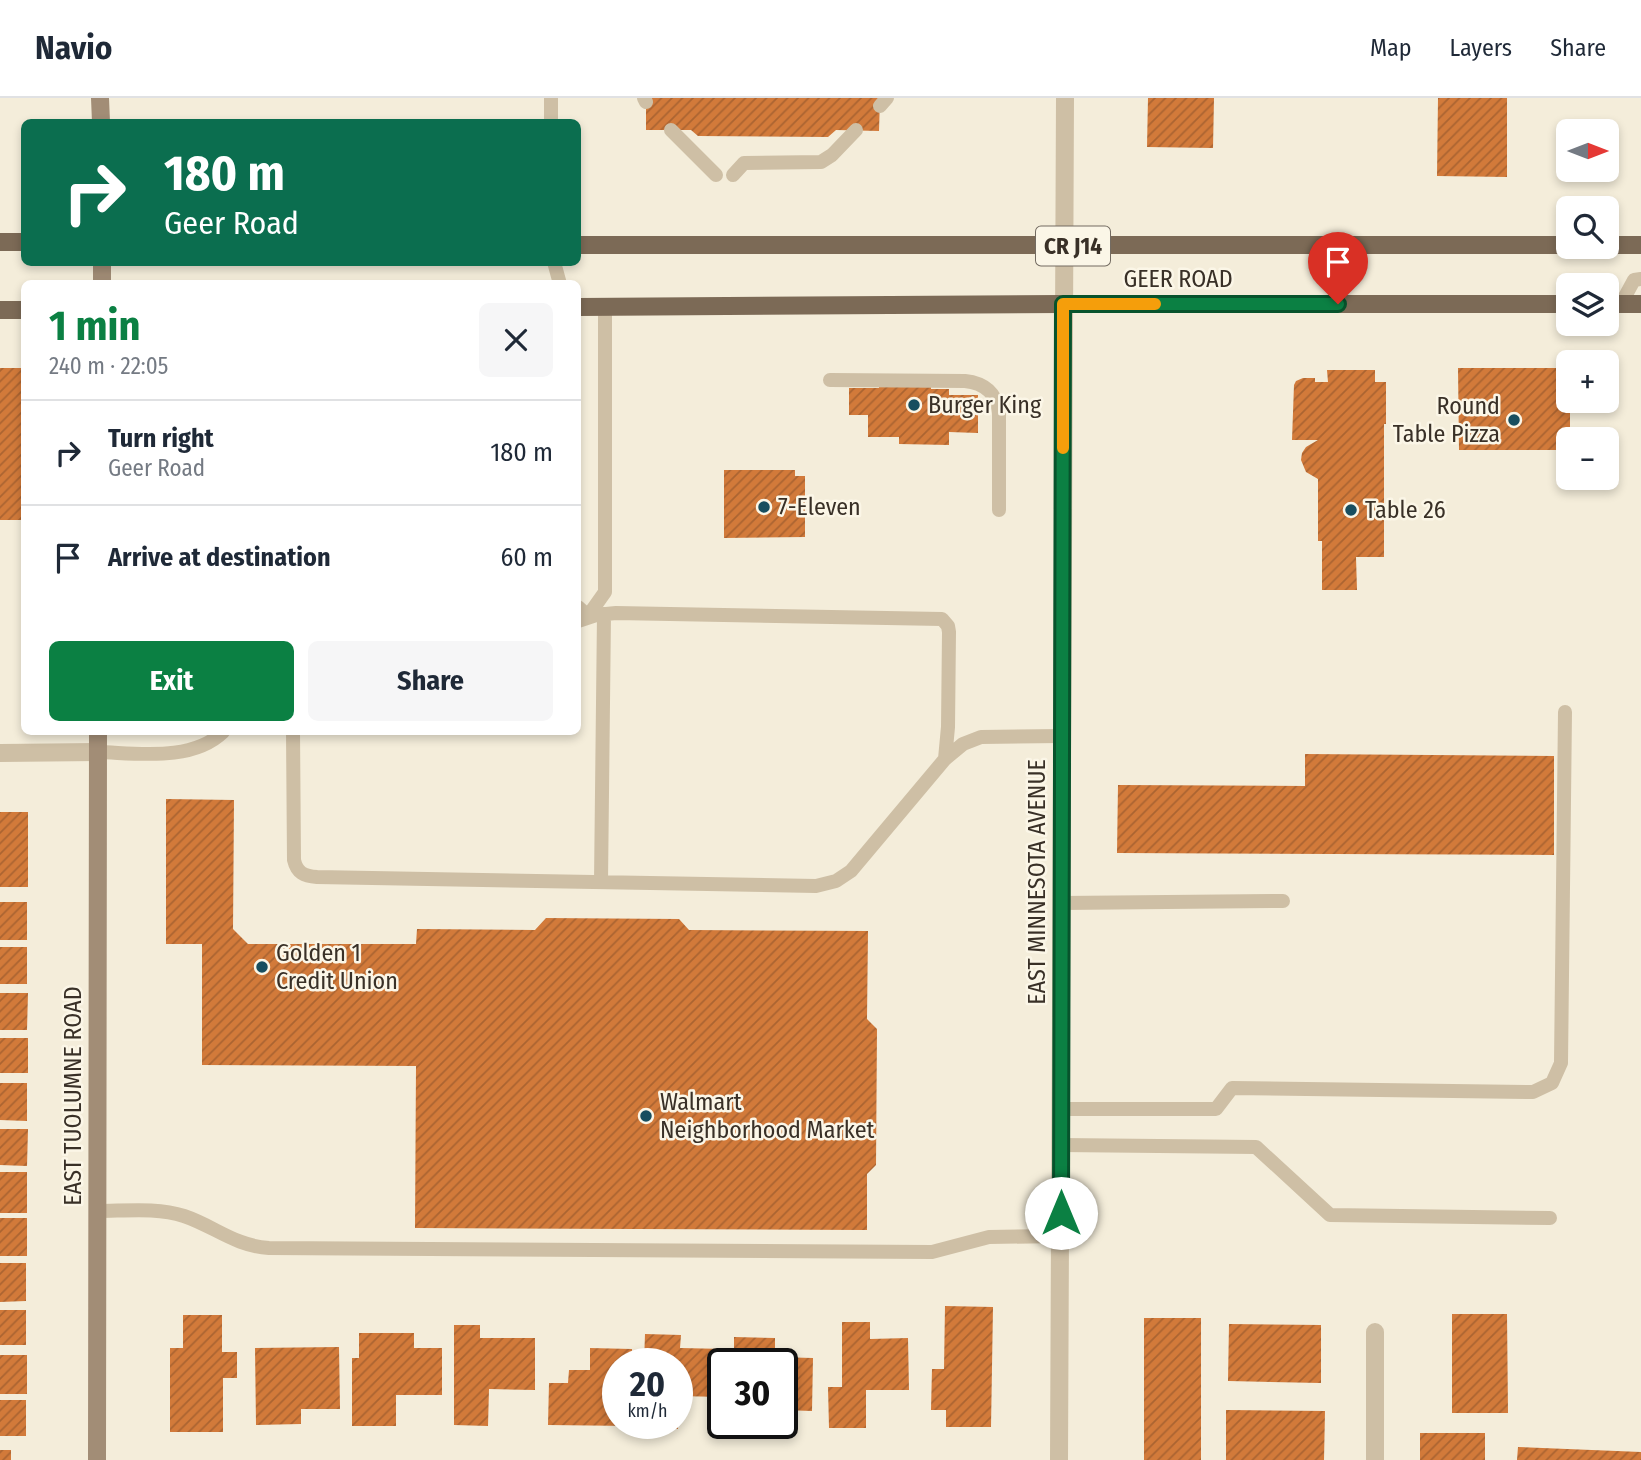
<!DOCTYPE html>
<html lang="en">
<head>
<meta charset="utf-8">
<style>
	body { margin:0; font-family:"Fira Sans Condensed",sans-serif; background:#f6f6f7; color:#1f2937; height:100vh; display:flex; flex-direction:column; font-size:26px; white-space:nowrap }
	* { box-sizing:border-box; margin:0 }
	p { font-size:23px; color:#747a83 }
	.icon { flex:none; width:38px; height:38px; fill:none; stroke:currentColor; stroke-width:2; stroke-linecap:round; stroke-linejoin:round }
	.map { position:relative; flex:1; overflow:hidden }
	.side { position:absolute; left:21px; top:182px; width:560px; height:455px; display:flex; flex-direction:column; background:#fff; border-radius:10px; box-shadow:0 4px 10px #0003 }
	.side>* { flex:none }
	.guide { position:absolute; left:21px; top:21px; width:560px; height:147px; border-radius:10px; box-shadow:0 4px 10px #0003; background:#0b6e4f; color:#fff; overflow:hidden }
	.needle { width:46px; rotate:90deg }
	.buttons { position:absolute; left:1556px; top:21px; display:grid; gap:14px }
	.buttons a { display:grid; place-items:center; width:63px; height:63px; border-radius:10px; background:#fff; box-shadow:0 4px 10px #0003; font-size:35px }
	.speed { position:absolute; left:602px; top:1250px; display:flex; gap:14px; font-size:35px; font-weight:700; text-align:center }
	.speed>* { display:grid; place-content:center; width:91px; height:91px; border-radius:50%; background:#fff; box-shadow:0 4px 10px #0003; line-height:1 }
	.speed small { font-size:18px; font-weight:400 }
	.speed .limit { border:4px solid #111; border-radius:10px; background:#fff; color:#111 }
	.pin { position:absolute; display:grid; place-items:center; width:60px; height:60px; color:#fff; margin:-72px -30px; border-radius:50% 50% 50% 0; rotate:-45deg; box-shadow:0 0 7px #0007 }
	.pin .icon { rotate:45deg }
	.me { position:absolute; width:77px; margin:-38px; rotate:0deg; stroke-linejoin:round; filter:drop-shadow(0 0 5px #0008) }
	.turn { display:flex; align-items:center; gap:24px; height:147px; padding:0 28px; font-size:32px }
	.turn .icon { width:91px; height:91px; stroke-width:2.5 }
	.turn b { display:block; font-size:49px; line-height:60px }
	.round { display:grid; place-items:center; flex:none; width:74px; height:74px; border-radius:10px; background:#f6f6f7 }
	.summary { display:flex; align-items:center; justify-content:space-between; height:119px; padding:0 28px }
	h1 { font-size:42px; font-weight:700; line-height:52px; color:#0b8043 }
	.button { display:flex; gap:14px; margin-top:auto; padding:14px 28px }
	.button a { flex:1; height:80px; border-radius:10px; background:#0b8043; color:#fff; font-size:28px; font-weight:700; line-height:80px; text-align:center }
	.button a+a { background:#f6f6f7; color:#1f2937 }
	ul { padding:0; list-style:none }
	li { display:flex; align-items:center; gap:21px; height:105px; padding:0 28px; border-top:2px solid #e0e1e3 }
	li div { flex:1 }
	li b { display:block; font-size:26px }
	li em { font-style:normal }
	header { display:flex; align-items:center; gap:42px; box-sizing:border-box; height:98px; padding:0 35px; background:#fff; border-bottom:2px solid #e0e1e3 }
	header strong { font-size:33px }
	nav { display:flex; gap:38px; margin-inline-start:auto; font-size:24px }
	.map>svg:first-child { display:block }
	.building { fill:url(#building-hatch) }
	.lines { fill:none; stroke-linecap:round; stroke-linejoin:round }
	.lane { stroke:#cebfa5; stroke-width:14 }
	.street { stroke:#cebfa5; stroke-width:18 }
	.secondary { stroke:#a28d76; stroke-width:18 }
	.primary { stroke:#7c6a56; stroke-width:18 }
	.route-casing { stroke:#07532c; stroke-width:18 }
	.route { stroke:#0b8043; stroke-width:12 }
	.slow { stroke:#f59e0b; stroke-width:12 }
	.poi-dot { fill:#184e5f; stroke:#fbf6e7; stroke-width:2.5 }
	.labels { text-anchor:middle; stroke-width:5; stroke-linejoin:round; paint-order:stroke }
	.shield { fill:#fbf6e7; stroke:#736b61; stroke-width:2 }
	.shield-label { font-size:23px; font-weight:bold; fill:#393027 }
	.street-label { font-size:24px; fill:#393027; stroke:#fbf6e7 }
	.poi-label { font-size:24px; fill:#393027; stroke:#fbf6e7; text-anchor:start }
</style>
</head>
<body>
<header>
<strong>Navio</strong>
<nav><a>Map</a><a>Layers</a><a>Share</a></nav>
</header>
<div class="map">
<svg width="1641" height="1362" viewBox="0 0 1641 1362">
	<defs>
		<pattern id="building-hatch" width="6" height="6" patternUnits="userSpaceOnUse" patternTransform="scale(1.75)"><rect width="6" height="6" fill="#d27a3a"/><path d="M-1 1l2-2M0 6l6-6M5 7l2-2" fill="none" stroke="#ab6431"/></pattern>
	</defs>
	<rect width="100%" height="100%" fill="#f4edda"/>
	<!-- building -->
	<path class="building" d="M646 0H880L879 33 836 32 828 39 698 38 691 32H646Z
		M1148 0H1214L1213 50 1147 49Z
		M1438 0H1507V79L1437 78Z
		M0 270H24V422H0Z
		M1458 270H1568V303H1570V341H1568V352H1459Z
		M1327 272H1375V284H1386V326H1384V459H1356L1357 492H1322V443H1318V381L1306 374 1301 362 1302 355 1306 349 1318 342H1292L1294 287 1296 283 1303 280H1315V284H1328Z
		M879 286H931V291H949V297H978V335L949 334V347L899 346V339H868V317H849V290H879Z
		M724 372H795V378H805V439L724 440Z
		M1305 656 1554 658V757L1117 755 1118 687 1305 688Z
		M166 701 234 702 233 831 248 846H416L417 831 535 832 546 820 679 821 689 832 868 833 867 921 877 931 876 1067 867 1076V1132L415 1130 416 968 202 967V846H166Z
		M0 714H28V789H0Z
		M0 804H27V842H0Z
		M0 849H27V886H0Z
		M0 895H28L27 932H0Z
		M0 940H28V975H0Z
		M0 985H27V1023L0 1022Z
		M0 1031H28L27 1068 0 1067Z
		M0 1074H27V1115H0Z
		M0 1120H27V1158H0Z
		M0 1165H26V1203L0 1204Z
		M945 1208 993 1209 991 1329H946V1312H931L932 1271H944Z
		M0 1212H26V1247H0Z
		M1452 1216H1507L1508 1315H1452Z
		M183 1217H222V1254H237V1280H223V1334H170V1250H183Z
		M1144 1220H1201V1362H1144Z
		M842 1224H870V1241L908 1240 909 1292H866V1330H829L828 1289H842Z
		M1229 1226 1321 1227V1285L1228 1283Z
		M454 1227H480V1240H535V1292L489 1291 488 1328 454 1327Z
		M359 1235H414V1250H442V1297H396V1328H352V1260H359Z
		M645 1236 681 1237 680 1250 726 1251V1265H723V1299L677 1298V1265H644Z
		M734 1239 775 1240V1259L813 1260 812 1313 782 1312V1265H734Z
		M339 1249 340 1311H301V1326L256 1327 255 1250Z
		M590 1250 632 1251V1265H618V1325H631V1328L548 1327 549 1285H568L569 1272H590Z
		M0 1257H27V1296H0Z
		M0 1302H26V1338H0Z
		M1226 1312 1325 1313 1324 1362H1226Z
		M643 1325H678V1331L643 1330Z
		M733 1325H774V1329H733Z
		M1420 1335H1485V1362H1420Z
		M1518 1349 1641 1354V1362H1517Z
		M0 1352H11V1362H0Z"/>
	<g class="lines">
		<!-- lane -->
		<path class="lane" d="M644 0 646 4
			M880 8 887 0
			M551 24V0
			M671 32 716 77
			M733 77 744 65 821 64 832 57 856 32
			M554 164 560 186
			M1621 206 1634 182 1641 181
			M830 282 965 283C984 285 997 295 999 315V412
			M578 509 588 518 605 494V209
			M578 523 596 517 616 515 942 521 948 528 949 534 948 629 945 661
			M293 634 294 762C297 775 304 778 317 779L816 788 836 783 851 773 945 661 963 646 981 639 1062 638
			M98 654C137 655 192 664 223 634
			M601 784 604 516
			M1062 805 1283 803
			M1061 1011H1216L1232 990 1533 994 1552 985 1561 965 1565 614
			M1061 1047 1256 1049 1330 1117 1550 1120
			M97 1113C125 1113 157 1109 184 1118 214 1128 235 1148 269 1150L932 1154 989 1139 1061 1138"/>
		<!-- street -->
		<path class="street" d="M0 655 98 654
			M1059 1362 1065 0
			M1375 1362V1234"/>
		<!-- secondary -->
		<path class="secondary" d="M100 0 101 24
			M102 164V186
			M97 1362 98 634"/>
		<!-- primary -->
		<path class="primary" d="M0 144H24
			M578 147H1568
			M1606 147H1641
			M1606 206H1641
			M578 209 1063 206H1568
			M0 212H24"/>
	</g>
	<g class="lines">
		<defs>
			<path id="route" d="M1061 1115 1063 206H1338"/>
		</defs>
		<!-- route casing -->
		<use href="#route" class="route-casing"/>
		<!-- route -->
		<use href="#route" class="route"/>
		<!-- slow -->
		<path class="slow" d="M1063 350V206H1155"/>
	</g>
	<!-- markers -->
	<g class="poi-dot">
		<circle cx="914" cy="307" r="7"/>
		<circle cx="1514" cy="322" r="7"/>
		<circle cx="764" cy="409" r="7"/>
		<circle cx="1351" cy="412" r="7"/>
		<circle cx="262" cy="869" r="7"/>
		<circle cx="646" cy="1018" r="7"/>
	</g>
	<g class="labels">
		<!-- shield labels -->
		<rect class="shield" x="1036" y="128.5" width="74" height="39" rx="5"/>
		<g class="shield-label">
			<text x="1073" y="156">CR J14</text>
		</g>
		<!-- street labels -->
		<g class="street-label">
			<text x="1178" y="189">GEER ROAD</text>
			<text transform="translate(1037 784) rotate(-90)" y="8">EAST MINNESOTA AVENUE</text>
			<text transform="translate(73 998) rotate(-90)" y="8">EAST TUOLUMNE ROAD</text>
		</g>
		<!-- poi labels -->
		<g class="poi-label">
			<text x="928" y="315">Burger King</text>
			<text x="1500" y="316" text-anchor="end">Round<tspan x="1500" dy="28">Table Pizza</tspan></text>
			<text x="778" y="417">7-Eleven</text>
			<text x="1365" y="420">Table 26</text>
			<text x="276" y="863">Golden 1<tspan x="276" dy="28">Credit Union</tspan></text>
			<text x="660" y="1012">Walmart<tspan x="660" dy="28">Neighborhood Market</tspan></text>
		</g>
	</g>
</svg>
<div class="buttons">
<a><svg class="needle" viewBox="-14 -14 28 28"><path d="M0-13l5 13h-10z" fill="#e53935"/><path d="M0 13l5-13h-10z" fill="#747a83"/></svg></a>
<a><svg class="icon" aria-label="search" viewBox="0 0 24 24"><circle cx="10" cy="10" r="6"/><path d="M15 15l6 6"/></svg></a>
<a><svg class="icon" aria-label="layers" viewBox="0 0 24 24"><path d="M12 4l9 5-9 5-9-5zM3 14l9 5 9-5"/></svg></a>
<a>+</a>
<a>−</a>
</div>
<div class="speed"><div>20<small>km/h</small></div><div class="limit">30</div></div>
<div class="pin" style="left:1338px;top:206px;background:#d93025"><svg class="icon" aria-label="arrive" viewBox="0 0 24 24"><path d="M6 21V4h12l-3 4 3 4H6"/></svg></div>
<svg class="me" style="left:1061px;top:1115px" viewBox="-20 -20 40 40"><circle r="19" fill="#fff"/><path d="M0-13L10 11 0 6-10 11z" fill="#0b8043"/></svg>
<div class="guide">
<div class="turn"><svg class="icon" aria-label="right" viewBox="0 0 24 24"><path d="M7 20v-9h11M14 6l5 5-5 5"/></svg><div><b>180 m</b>Geer Road</div></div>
</div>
<section class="side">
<div class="summary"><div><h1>1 min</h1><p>240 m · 22:05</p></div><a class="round"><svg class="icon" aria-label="close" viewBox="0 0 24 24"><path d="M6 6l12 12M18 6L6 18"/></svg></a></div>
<ul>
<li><svg class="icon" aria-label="right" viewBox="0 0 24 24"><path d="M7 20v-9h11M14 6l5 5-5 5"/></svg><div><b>Turn right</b><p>Geer Road</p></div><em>180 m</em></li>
<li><svg class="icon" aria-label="arrive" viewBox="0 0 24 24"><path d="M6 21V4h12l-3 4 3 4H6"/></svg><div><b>Arrive at destination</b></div><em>60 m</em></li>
</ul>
<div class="button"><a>Exit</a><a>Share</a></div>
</section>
</div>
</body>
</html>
